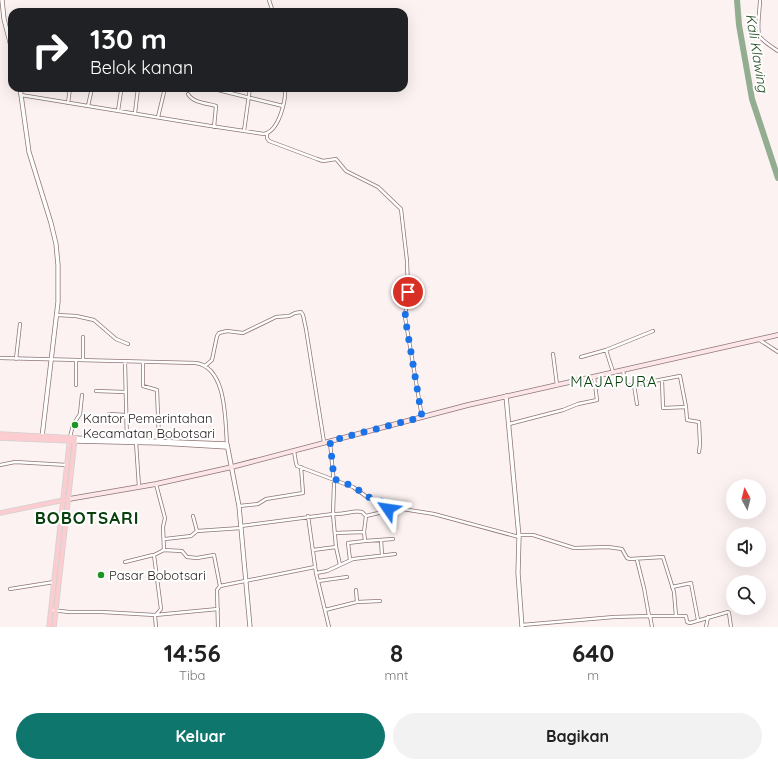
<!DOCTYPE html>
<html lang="id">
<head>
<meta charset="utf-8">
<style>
	body { margin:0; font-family:Quicksand,sans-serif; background:#f2f2f2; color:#222; height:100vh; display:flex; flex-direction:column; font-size:15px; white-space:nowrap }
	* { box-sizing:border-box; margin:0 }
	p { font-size:13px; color:#767676 }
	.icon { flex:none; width:22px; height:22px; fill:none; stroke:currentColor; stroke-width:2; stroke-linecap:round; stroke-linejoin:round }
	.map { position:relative; height:627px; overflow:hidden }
	.panel { display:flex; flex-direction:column; background:#fff; flex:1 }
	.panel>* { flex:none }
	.banner { position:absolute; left:8px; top:8px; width:400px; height:84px; border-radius:12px; box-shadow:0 4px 16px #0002; background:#202124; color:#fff; overflow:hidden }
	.needle { width:26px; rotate:353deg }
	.fabs { position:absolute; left:726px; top:479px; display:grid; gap:8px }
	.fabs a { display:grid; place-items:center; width:40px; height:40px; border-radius:50%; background:#fff; box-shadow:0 4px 16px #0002; font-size:20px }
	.pin { position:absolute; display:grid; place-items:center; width:34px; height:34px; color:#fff; margin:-17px; border:2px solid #fff; border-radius:50%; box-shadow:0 1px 4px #0007 }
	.me { position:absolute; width:44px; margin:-22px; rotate:302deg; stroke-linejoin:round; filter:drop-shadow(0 0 3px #0008) }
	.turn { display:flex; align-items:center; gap:14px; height:84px; padding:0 16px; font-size:18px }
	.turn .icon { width:52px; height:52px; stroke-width:2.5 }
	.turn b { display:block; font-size:28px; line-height:34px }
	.eta { display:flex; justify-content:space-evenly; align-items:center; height:68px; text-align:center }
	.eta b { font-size:24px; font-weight:800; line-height:28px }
	.primary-button { display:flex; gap:8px; margin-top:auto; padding:8px 16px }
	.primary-button a { flex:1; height:46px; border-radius:24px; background:#0f766e; color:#fff; font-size:16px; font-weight:800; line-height:46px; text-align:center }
	.primary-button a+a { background:#f2f2f2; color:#222 }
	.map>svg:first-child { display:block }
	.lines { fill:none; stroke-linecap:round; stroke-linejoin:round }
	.river { stroke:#92ad90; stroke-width:6 }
	.minor-casing { stroke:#8e7576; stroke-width:4 }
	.tertiary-casing { stroke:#8e7576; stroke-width:5 }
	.secondary-casing { stroke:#8e7576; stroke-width:5.5 }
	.primary-casing { stroke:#d3d1d1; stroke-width:5.5 }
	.minor { stroke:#fff; stroke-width:2.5 }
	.tertiary { stroke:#fff; stroke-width:3.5 }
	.secondary { stroke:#fde6e7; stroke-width:4 }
	.primary { stroke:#fbcdd0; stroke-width:4 }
	.route { stroke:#1a73e8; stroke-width:7; stroke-dasharray:0 12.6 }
	.poi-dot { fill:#1d9524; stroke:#fff; stroke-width:1.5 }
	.labels { text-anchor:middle; stroke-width:4; stroke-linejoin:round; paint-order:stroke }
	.poi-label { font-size:13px; fill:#211818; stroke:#fff; text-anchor:start }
	.water-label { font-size:14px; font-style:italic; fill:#254e24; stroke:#fff }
	.quarter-label { font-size:15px; letter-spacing:1px; fill:#08410b; stroke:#fff }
	.district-label { font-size:17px; font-weight:bold; letter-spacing:1px; fill:#08410b; stroke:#fff }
</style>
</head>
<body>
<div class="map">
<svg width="778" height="627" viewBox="0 0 778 627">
	<rect width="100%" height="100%" fill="#fdf2f2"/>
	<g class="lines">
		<!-- river -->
		<path class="river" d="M737 0 739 25 752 99 778 178"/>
		<defs>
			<path id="minor" d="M269 0 273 12
				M760 0C760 9 756 31 760 37 765 43 772 47 778 51
				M82 88 92 90
				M111 88 118 89 121 91 118 111
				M157 88 164 89
				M210 88 283 106
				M188 94C193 103 207 103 216 106L214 127
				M21 95 204 125 264 134C279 131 286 101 285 88
				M68 103 70 88
				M88 106 92 88
				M135 113 138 88
				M158 117 165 88
				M244 131 250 88
				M267 134V138L269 141 317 159 323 161 336 159 346 171 378 187 401 209 407 261 408 292 405 317 422 417
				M57 315 76 316 94 320 116 339 128 344
				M758 339 778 352
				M553 354 557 385
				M581 357 606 350
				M0 358 196 363C227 368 225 420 227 444
				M16 359 20 324
				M76 360V385
				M83 360V337
				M125 362 127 442
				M143 362V386L157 390 159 440
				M205 366 212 360 217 336 219 333 227 331 243 333 276 317 289 316 295 313 301 312 303 315 306 329 324 442
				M623 371 626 384 628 386 680 376 686 407
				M613 372 606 350 653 331
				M662 380 663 408 686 407 687 420 699 422 700 444 699 452
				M634 385 637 404
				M96 391 125 392
				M109 414 126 415
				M509 424 563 410 578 404 597 400 594 377
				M70 437 73 425 80 414 82 395
				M136 442 139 487
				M294 451 296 463 297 466 353 487 367 497 386 503 390 507 434 514 519 537
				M0 465 15 462 67 465
				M239 506 258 504 266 499 303 493 301 467
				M193 516 197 531
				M308 516 316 573 329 627
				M366 516 387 511 389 507
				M241 526 333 514 334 484 330 442
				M335 533 364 532
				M519 535H533L574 548 608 547 622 549 627 558 630 559 663 557 674 592 676 616H649
				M165 539 191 536 197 531 241 528
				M381 540 382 555
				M336 547 340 565
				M163 550 182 551 187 557 197 558 214 555 220 586
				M313 550 336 547 333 514C344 515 353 510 362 512L366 516 364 532 365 541 393 539
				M350 560 348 543 365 541
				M125 562 153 555
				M316 573 327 571 353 559 395 554
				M318 581 347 577
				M672 587 691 583 698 620
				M10 589 54 582
				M356 590 357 602
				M51 610 69 612H102L155 615 218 609
				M325 610 357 602 380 601
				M650 616 652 627
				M676 616H686L687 622 690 623 728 612 729 613 731 627
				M522 625 614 617 649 616 644 588 637 560
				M156 627 155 616 161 609 154 555 164 550 163 527 165 518 156 484
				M218 627 217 590 220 586 315 567
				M706 627 708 617"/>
			<path id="tertiary" d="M2 0 4 19 12 50
				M20 88 29 152 51 223 56 244 58 265V302L42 437
				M506 396 519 537 518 573 522 627
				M75 438 227 444 239 506 250 627
				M74 441 159 443 227 447"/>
			<path id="secondary" d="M69 499 156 484 232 467 468 405 778 335"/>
			<path id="primary" d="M0 434 75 438 54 627
				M0 438 72 441
				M0 513 64 500
				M49 627 70 437"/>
		</defs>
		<!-- minor casing -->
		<use href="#minor" class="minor-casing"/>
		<!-- tertiary casing -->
		<use href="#tertiary" class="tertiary-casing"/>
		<!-- secondary casing -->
		<use href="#secondary" class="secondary-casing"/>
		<!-- primary casing -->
		<use href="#primary" class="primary-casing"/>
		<!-- minor -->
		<use href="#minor" class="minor"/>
		<!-- tertiary -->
		<use href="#tertiary" class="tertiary"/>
		<!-- secondary -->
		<use href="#secondary" class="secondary"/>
		<!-- primary -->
		<use href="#primary" class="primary"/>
	</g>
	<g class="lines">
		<!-- route -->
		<path class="route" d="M388 509 389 506 386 503 368 497 353 486 334 479 330 441 422 417 405 317 408 292"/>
	</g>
	<!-- markers -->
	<g class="poi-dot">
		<circle cx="75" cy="425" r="4"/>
		<circle cx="101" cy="575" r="4"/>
	</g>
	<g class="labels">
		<!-- poi labels -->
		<g class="poi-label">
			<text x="83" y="423">Kantor Pemerintahan<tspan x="83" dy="15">Kecamatan Bobotsari</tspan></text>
			<text x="109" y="580">Pasar Bobotsari</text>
		</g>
		<!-- water labels -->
		<g class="water-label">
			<text transform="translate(757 53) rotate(81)" y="5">Kali Klawing</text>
		</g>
		<!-- quarter labels -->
		<g class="quarter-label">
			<text x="614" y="387">MAJAPURA</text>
		</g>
		<!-- district labels -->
		<g class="district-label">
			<text x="87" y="524">BOBOTSARI</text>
		</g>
	</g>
</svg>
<div class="fabs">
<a><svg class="needle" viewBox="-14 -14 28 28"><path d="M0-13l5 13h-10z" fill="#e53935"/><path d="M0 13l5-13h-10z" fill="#767676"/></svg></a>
<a><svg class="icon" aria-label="sound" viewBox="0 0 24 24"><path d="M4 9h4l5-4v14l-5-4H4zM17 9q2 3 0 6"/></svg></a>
<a><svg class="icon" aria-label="search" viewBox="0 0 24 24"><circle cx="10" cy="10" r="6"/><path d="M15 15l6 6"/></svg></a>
</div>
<div class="pin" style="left:408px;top:292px;background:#d93025"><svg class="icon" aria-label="arrive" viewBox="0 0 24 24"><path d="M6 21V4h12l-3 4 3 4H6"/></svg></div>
<svg class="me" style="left:388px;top:509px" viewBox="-20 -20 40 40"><path d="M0-17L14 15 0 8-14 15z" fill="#1a73e8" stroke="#fff" stroke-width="4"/></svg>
<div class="banner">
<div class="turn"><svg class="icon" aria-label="right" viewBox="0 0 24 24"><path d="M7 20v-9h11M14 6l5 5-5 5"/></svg><div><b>130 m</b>Belok kanan</div></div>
</div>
</div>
<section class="panel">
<div class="eta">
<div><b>14:56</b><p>Tiba</p></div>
<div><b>8</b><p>mnt</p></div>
<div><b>640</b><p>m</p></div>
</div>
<div class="primary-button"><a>Keluar</a><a>Bagikan</a></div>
</section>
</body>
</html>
